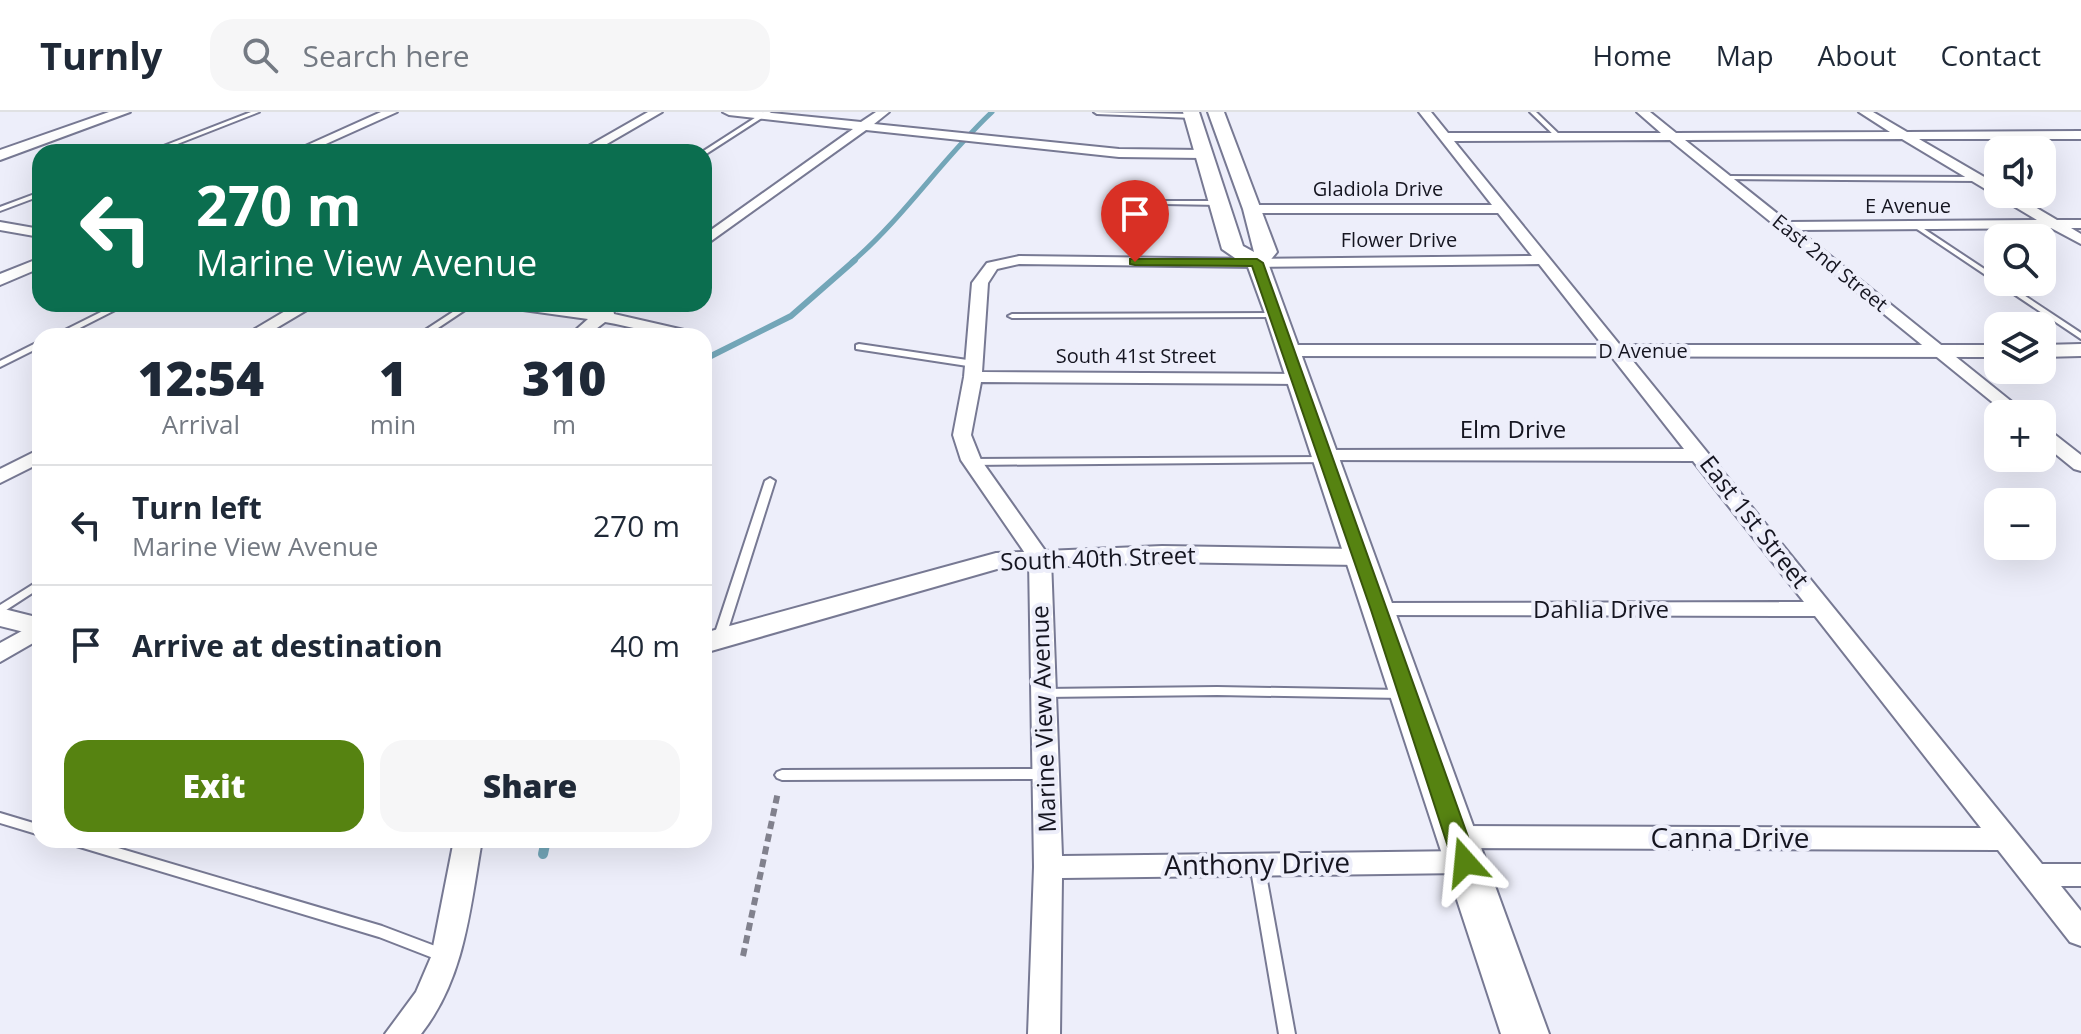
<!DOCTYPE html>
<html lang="en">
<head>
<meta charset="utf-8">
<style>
	body { margin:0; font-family:"Open Sans",sans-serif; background:#f6f6f7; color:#1f2937; height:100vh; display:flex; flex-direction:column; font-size:30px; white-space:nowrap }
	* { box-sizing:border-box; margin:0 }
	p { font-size:26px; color:#747a83 }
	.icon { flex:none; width:44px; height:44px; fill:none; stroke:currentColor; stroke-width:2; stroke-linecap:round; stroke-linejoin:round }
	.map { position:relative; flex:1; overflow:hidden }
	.details { position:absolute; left:32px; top:216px; width:680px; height:520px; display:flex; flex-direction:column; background:#fff; border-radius:24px; box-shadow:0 8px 32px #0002 }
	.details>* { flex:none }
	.banner { position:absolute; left:32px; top:32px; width:680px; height:168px; border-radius:24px; box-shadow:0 8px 32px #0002; background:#0b6e4f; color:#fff; overflow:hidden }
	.buttons { position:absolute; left:1984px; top:24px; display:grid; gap:16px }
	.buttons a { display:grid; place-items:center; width:72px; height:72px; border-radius:16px; background:#fff; box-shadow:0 8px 32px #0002; font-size:40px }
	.pin { position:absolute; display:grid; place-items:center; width:68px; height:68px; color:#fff; margin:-82px -34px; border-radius:50% 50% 50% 0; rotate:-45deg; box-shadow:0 0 8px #0007 }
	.pin .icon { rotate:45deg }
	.me { position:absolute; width:88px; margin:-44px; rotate:342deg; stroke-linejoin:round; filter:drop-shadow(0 0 6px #0008) }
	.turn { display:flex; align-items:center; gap:28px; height:168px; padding:0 32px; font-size:36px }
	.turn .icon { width:104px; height:104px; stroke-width:2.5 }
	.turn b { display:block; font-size:56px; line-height:68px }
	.eta { display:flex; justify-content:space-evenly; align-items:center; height:136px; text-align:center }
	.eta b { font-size:48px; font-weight:800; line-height:56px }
	.button { display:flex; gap:16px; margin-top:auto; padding:16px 32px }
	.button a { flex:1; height:92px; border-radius:24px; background:#568311; color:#fff; font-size:32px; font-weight:800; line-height:92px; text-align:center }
	.button a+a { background:#f6f6f7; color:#1f2937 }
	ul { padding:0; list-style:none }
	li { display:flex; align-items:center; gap:24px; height:120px; padding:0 32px; border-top:2px solid #e0e1e3 }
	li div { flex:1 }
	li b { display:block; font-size:30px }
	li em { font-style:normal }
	header { display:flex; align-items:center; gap:48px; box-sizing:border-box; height:112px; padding:0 40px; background:#fff; border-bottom:2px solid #e0e1e3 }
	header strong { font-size:38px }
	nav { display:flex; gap:44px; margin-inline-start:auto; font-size:28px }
	.search { width:560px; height:72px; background:#f6f6f7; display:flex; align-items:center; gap:20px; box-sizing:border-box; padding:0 28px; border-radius:24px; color:#747a83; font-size:30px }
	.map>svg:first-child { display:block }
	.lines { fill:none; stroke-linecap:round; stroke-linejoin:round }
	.stream-far2 { stroke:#73a6b8; stroke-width:5 }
	.stream-far1 { stroke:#73a6b8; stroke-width:6 }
	.stream { stroke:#73a6b8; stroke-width:10 }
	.service-casing { stroke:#777993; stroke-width:4 }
	.minor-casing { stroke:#777993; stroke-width:4 }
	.tertiary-casing { stroke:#777993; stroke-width:4 }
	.secondary-casing { stroke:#777993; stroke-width:4 }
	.path { stroke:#81818d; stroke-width:6; stroke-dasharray:8 5; stroke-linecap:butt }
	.service { fill:#fff; fill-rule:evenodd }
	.minor { fill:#fff; fill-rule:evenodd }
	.tertiary { fill:#fff; fill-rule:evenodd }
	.secondary { fill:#fff; fill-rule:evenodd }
	.route { fill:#568311; stroke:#38550b; stroke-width:2 }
	.labels { text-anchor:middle; stroke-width:8; stroke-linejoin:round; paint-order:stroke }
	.far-street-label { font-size:20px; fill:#151520; stroke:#edeefa }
	.street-label { font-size:24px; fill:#151520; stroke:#edeefa }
	.near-street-label { font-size:28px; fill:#151520; stroke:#edeefa }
</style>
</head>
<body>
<header>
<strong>Turnly</strong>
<div class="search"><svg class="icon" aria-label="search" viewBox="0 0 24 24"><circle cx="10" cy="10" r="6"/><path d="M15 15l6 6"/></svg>Search here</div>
<nav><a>Home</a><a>Map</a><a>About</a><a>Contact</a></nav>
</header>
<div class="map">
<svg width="2081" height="922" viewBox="0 0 2081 922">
	<rect width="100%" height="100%" fill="#edeefa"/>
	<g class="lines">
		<!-- stream-far2 -->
		<path class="stream-far2" d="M852 150C904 105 942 47 992 0"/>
		<!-- stream-far1 -->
		<path class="stream-far1" d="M704 252 707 246 791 204 855 148"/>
		<!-- stream -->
		<path class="stream" d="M543 742 546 728"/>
		<defs>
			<path id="service" d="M251 0H259L157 40H148Z
				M764 0H771L706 42 704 43V40H702Z
				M1094 0 1192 2 1195 4 1192 6 1097 2Z
				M1530 0H1536L1561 24V26H1557Z
				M1727 64 1977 65 1980 67 1977 69 1725 67V65Z
				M40 80V84L0 99V95Z
				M1165 89H1220L1223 91 1220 93 1163 92V90Z
				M1914 113H1918L1998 166V170H2004L2081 221V227L1914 115Z
				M117 192H127L64 224H53Z
				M465 192H474L426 224H416Z
				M1276 201H1279V205L1012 206 1008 204 1012 202Z
				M40 229V235L0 255V249Z
				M859 232 974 249 978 252 974 255 856 237V233Z
				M1327 345 1332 348 1330 350 972 353 967 350 972 347Z
				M770 366 775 369 725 527 723 530H715L713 527 765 369Z
				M40 468V476L0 502V493Z
				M1217 575 1402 578 1406 579 1408 582 1406 585 1402 586 1217 583 1044 585 1040 584 1038 581 1040 578 1044 577Z
				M1044 657 1049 659 1051 662 1049 665 1044 667 782 668 777 666 775 663 777 660 782 658Z
				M0 701 40 713V723L0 711Z
				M66 728H91L382 814 451 840 454 845 451 850 446 851 379 825 73 733 68 732Z
				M1257 746 1262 748 1264 752 1295 922H1279L1250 752 1252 748Z"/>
			<path id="minor" d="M381 0H397L308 40H292Z
				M648 0H662L593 40H578Z
				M723 0H762L861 10 876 0H889L874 12 1119 37 1202 38 1208 42 1202 46 1119 45 866 18 704 134V123L853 17 729 3Z
				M1419 0H1431L1448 21H1661L1637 0H1650L1676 21 1890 20 1859 0H1873L1907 20 2081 19V27H1919L1998 73V82H2013L2057 108H2081V116H2071L2081 122V132L2051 116 1798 118 2027 302H2007L1670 28 1454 29 2042 752H2081V774H2061L2081 799V834L2070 830 1998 738 1457 736 1447 733 1443 725 1447 717 1457 714 1981 716 1815 504 1372 503 1369 498 1372 493 1380 491 1804 490 1693 349 1319 348 1316 344 1319 340 1326 338 1684 337 1539 152 1257 155 1019 152 997 157 988 171 982 260 1298 262 1307 267 1298 272 981 270 971 323 981 348 1051 447 1062 744 1465 739 1475 742 1479 750 1475 758 1465 761 1062 766 1060 922H1028L1034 755 1029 447 961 348 953 323 964 265 972 171 987 151 1019 144 1257 147 1532 144 1498 101H1253L1246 97 1253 93H1492ZM1902 27 2037 108 1788 110 1685 28Z
				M0 110 40 117V125L0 118Z
				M40 146V156L0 173V162Z
				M297 192H317L263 224H243Z
				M508 192H548L598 199 607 195 613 197 614 202 684 218 686 221 685 224C659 224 631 214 605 210L587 224H569L588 207 516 197Z
				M2042 316 2049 318 2081 343V359L2074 357 2042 331Z
				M40 337V351L0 371V357Z
				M40 509V527L0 550V531Z
				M454 728H482C470 796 465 866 421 922H385L416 880 431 845Z"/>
			<path id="tertiary" d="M109 0H130L0 48V38Z
				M2081 232V244L2042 245V233Z
				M1289 233H1998V245L1281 244 1278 239 1281 234Z
				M1162 434 1360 437 1370 439 1374 445 1370 451 1360 453 1162 450 997 457 704 541V521L996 441Z
				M0 496 40 506V524L0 514Z"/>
			<path id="secondary" d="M1183 0H1199L1243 134 1254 140 1243 97 1208 0H1224L1277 140 1268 151 1549 922H1501L1264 199 1248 155 1222 137Z"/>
		</defs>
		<!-- service casing -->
		<use href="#service" class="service-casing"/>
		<!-- minor casing -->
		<use href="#minor" class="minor-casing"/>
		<!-- tertiary casing -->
		<use href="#tertiary" class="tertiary-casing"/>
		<!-- secondary casing -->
		<use href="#secondary" class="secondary-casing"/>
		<!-- path -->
		<path class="path" d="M743 844 778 680"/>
		<!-- service -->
		<use href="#service" class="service"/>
		<!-- minor -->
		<use href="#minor" class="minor"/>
		<!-- tertiary -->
		<use href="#tertiary" class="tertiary"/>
		<!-- secondary -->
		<use href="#secondary" class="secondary"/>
	</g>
	<!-- route -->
	<path class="route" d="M1130 147H1257L1263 151 1477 750 1474 757 1465 759 1457 757 1453 750 1371 498 1252 154 1135 153 1130 152Z"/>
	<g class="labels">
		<!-- far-street labels -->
		<g class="far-street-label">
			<text x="1378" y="84">Gladiola Drive</text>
			<text x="1908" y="101">E Avenue</text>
			<text x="1399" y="135">Flower Drive</text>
			<text transform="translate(1830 151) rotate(39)" y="7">East 2nd Street</text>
			<text x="1643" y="246">D Avenue</text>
			<text x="1136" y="251">South 41st Street</text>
		</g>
		<!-- street labels -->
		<g class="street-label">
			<text x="1513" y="326">Elm Drive</text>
			<text transform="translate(1754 410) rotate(52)" y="8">East 1st Street</text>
			<text transform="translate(1098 447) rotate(-2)" y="8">South 40th Street</text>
			<text x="1601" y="506">Dahlia Drive</text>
			<text transform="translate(1044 607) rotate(-92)" y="8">Marine View Avenue</text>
		</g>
		<!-- near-street labels -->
		<g class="near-street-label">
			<text x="1730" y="736">Canna Drive</text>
			<text transform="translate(1257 752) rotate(-1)" y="10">Anthony Drive</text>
		</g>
	</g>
</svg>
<div class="buttons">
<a><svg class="icon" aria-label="sound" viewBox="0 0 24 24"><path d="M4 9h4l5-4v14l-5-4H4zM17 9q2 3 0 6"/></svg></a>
<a><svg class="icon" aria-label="search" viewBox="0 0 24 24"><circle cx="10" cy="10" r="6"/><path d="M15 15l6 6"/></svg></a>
<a><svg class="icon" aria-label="layers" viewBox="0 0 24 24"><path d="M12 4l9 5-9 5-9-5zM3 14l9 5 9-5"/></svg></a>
<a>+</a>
<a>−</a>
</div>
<div class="pin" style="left:1135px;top:150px;background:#d93025"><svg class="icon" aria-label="arrive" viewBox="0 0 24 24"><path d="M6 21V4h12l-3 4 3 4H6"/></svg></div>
<svg class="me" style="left:1465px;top:750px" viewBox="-20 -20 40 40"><path d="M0-17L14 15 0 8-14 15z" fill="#568311" stroke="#fff" stroke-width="4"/></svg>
<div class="banner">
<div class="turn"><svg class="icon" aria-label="left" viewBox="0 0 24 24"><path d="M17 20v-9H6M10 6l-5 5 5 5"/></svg><div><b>270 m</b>Marine View Avenue</div></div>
</div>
<section class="details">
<div class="eta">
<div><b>12:54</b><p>Arrival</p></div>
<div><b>1</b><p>min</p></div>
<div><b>310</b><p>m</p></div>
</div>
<ul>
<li><svg class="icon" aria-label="left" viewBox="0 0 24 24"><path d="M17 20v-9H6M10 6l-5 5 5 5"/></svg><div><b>Turn left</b><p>Marine View Avenue</p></div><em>270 m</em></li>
<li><svg class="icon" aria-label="arrive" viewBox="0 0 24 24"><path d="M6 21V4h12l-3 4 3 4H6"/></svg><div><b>Arrive at destination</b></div><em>40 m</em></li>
</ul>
<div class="button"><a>Exit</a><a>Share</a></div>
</section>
</div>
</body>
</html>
